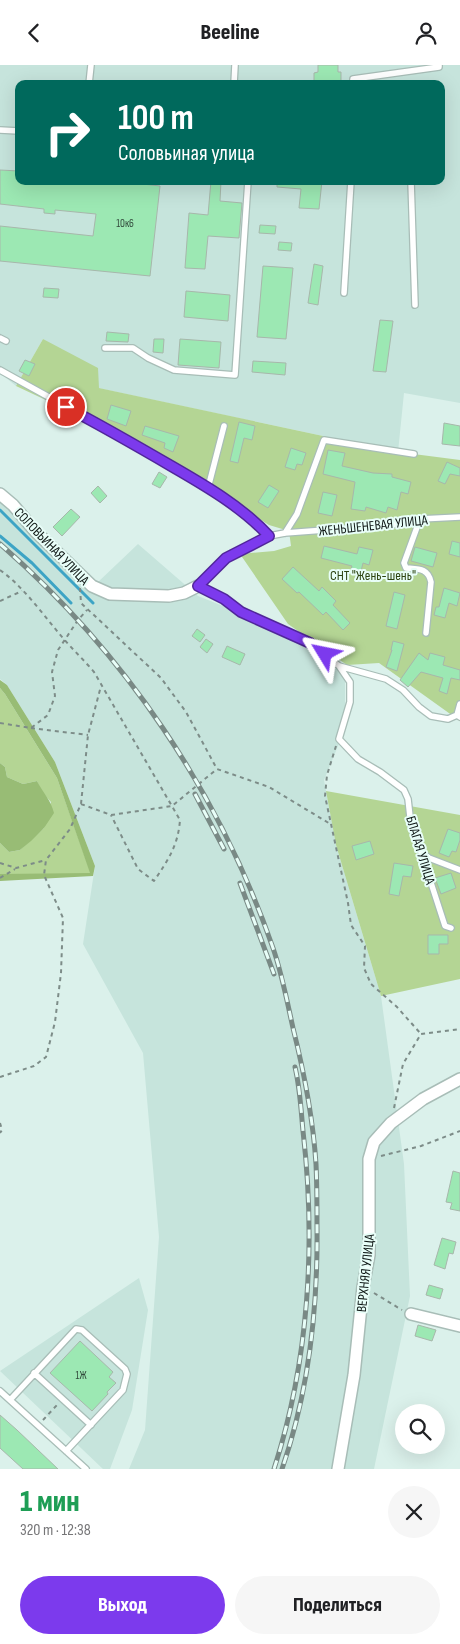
<!DOCTYPE html>
<html lang="ru">
<head>
<meta charset="utf-8">
<style>
	body { margin:0; font-family:"Sofia Sans Condensed",sans-serif; background:#f6f6f6; color:#202124; height:100vh; display:flex; flex-direction:column; font-size:19px; white-space:nowrap }
	* { box-sizing:border-box; margin:0 }
	p { font-size:16px; color:#757577 }
	.icon { flex:none; width:28px; height:28px; fill:none; stroke:currentColor; stroke-width:2; stroke-linecap:round; stroke-linejoin:round }
	.map { position:relative; height:1404px; overflow:hidden }
	.details { display:flex; flex-direction:column; background:#fff; flex:1 }
	.details>* { flex:none }
	.guide { position:absolute; left:15px; top:15px; width:430px; height:105px; border-radius:10px; box-shadow:0 5px 20px #0002; background:#00695c; color:#fff; overflow:hidden }
	.fabs { position:absolute; left:395px; top:1339px; display:grid; gap:10px }
	.fabs a { display:grid; place-items:center; width:50px; height:50px; border-radius:50%; background:#fff; box-shadow:0 5px 20px #0002; font-size:25px }
	.pin { position:absolute; display:grid; place-items:center; width:42px; height:42px; color:#fff; margin:-21px; border:2px solid #fff; border-radius:50%; box-shadow:0 1px 5px #0007 }
	.me { position:absolute; width:55px; margin:-28px; rotate:305deg; stroke-linejoin:round; filter:drop-shadow(0 0 4px #0008) }
	.turn { display:flex; align-items:center; gap:18px; height:105px; padding:0 20px; font-size:22px }
	.turn .icon { width:65px; height:65px; stroke-width:2.5 }
	.turn b { display:block; font-size:35px; line-height:42px }
	.round { display:grid; place-items:center; flex:none; width:52px; height:52px; border-radius:26px; background:#f6f6f6 }
	.head { display:flex; align-items:center; justify-content:space-between; height:85px; padding:0 20px }
	h1 { font-size:30px; font-weight:800; line-height:38px; color:#1e9e55 }
	.cta { display:flex; gap:10px; margin-top:auto; padding:10px 20px }
	.cta a { flex:1; height:58px; border-radius:30px; background:#7c3aed; color:#fff; font-size:20px; font-weight:800; line-height:58px; text-align:center }
	.cta a+a { background:#f6f6f6; color:#202124 }
	header { display:flex; justify-content:space-between; align-items:center; height:65px; padding:0 20px; background:#fff; font-size:22px; font-weight:800 }
	.map>svg:first-child { display:block }
	.built { fill:#c6e4dc; fill-rule:evenodd }
	.green { fill:#b4d594 }
	.forest { fill:#98bc75 }
	.lines { fill:none; stroke-linecap:round; stroke-linejoin:round }
	.stream { stroke:#3da4c5; stroke-width:3 }
	.building { fill:#9ce8b3; stroke:#a7b7ab }
	.lane-casing { stroke:#a8bdb7; stroke-width:8 }
	.street-casing { stroke:#a8bdb7; stroke-width:14 }
	.path { stroke:#7d8c88; stroke-width:2; stroke-dasharray:4 4; stroke-linecap:butt }
	.lane { stroke:#fff; stroke-width:5.5 }
	.street { stroke:#fff; stroke-width:11 }
	.rail-casing { stroke:#798985; stroke-width:5 }
	.rail { stroke:#e8fef8; stroke-width:3; stroke-dasharray:9; stroke-linecap:butt }
	.route-casing { stroke:#51269a; stroke-width:12 }
	.route { stroke:#7c3aed; stroke-width:9 }
	.labels { text-anchor:middle; stroke-width:4; stroke-linejoin:round; paint-order:stroke }
	.number-label { font-size:11px; fill:#324a3c }
	.street-label { font-size:14px; fill:#0e1614; stroke:#e8fef8 }
	.park-label { font-size:14px; fill:#2d4411; stroke:#e8fef8 }
</style>
</head>
<body>
<header><svg class="icon" aria-label="back" viewBox="0 0 24 24"><path d="M15 5l-7 7 7 7"/></svg>Beeline<svg class="icon" aria-label="person" viewBox="0 0 24 24"><circle cx="12" cy="8" r="4"/><path d="M4 21q1-7 8-7t8 7"/></svg></header>
<div class="map">
<svg width="460" height="1404" viewBox="0 0 460 1404">
	<rect width="100%" height="100%" fill="#dbf1eb"/>
	<!-- built -->
	<path class="built" d="M0 0H460V338L404 328 398 387 98 323 43 274 16 321 0 308ZM19 19H441V116H19Z
		M0 433 97 518 138 479 198 531 285 566 345 602V664L324 715 336 780 381 931 404 1099 410 1231 374 1404H129L145 1365 159 1172 143 988 83 879 95 801 55 697 7 620 0 614Z
		M139 1213 148 1245 132 1345 110 1404H103L0 1306Z"/>
	<!-- green -->
	<path class="green" d="M43 274 98 303 99 323 398 387 460 395V656L379 598 347 600 288 559 240 489 274 486 291 481 289 466 269 460 150 384 16 321Z
		M0 623 5 629 57 713 91 809H0V778L9 787 20 785 44 763 51 737 42 727 37 716 23 719 7 712 5 702 0 698Z
		M326 726 460 750V914L381 931 336 780Z"/>
	<!-- forest -->
	<path class="forest" d="M0 615 7 620 55 697 95 801 93 811 0 816V809L90 808 57 713 5 629 0 623Z
		M0 698 5 702 7 712 23 719 37 716C43 728 51 735 54 748L44 763 31 776 20 785 9 787 0 778Z"/>
	<g class="lines">
		<!-- stream -->
		<path class="stream" d="M0 445 93 538
			M0 471 32 498 71 538"/>
	</g>
	<!-- building -->
	<path class="building" d="M318 0H338V7H341V18H314V8L318 7Z
		M0 105 19 106V116H117L160 121 150 211 0 196V161L93 171 96 149 55 145V149L44 148V144L0 139Z
		M211 116H221L220 136 242 138 239 173 208 171 205 204 185 203 189 148 208 150Z
		M277 116H322L319 144 299 143 301 124 277 122Z
		M260 160 276 161 275 169 259 168Z
		M279 177 292 178 291 186 278 185Z
		M314 199 323 201 318 240 308 238Z
		M263 201 293 203 286 274 257 272Z
		M44 223 59 224 58 233 43 232Z
		M186 226 230 230 228 256 184 252Z
		M380 255 393 256 386 307 373 306Z
		M107 267 129 269 128 277 106 276Z
		M154 274H164L163 288 153 287Z
		M180 274 221 277 219 303 178 300Z
		M25 295 35 299 29 311 19 306Z
		M253 296 286 298 285 310 252 307Z
		M111 340 131 346 126 361 107 354Z
		M239 357 255 361 252 375 244 373 238 398 230 396Z
		M444 358 460 361V381L442 379Z
		M145 361 179 371 173 387 164 383 165 378 142 370Z
		M291 383 306 388 302 400 297 399 295 405 285 402Z
		M328 385 345 388 342 401 373 408 392 409V412L411 417 408 429 401 427 397 445 388 442 386 448 366 442 365 446 351 444 355 417 323 409Z
		M447 397 460 403V411L450 409 445 419 438 416Z
		M159 407 167 412 160 423 152 419Z
		M269 420 279 426 268 443 258 437Z
		M98 421 107 431 100 438 91 428Z
		M323 427 337 430 332 451 318 448Z
		M71 444 80 452 62 471 53 462Z
		M452 476 460 478V492L449 489Z
		M324 481 357 489 359 482 373 485 369 500 363 498 361 506 351 504 352 501 321 493Z
		M415 482 437 488 433 502 411 496Z
		M293 502 319 526 322 522 336 536 333 540 350 558 343 565 326 547 323 550 299 527 297 528 282 514Z
		M444 523 460 528 457 541 449 538 445 553 434 550 436 542H439Z
		M394 527 405 530 397 564 386 561Z
		M197 564 205 570 200 577 192 571Z
		M206 574 213 579 207 588 200 582Z
		M393 576 404 579 397 606 386 602 392 585H391Z
		M227 581 245 589 240 600 222 592Z
		M419 588 428 595 430 588 445 592 443 600 460 605V615L451 613 447 629 439 626 443 613 421 607 408 622 400 615Z
		M448 764 460 768V775L456 787 452 786 449 792 439 788Z
		M370 776 374 789 356 795 352 781Z
		M394 798 413 801 411 812 403 811 399 831 389 829Z
		M451 808 456 823 441 829 435 813Z
		M428 870H448V879H439V889H428Z
		M453 1106 460 1108V1146L450 1144 452 1138 446 1137Z
		M442 1173 456 1177 453 1189 449 1188 445 1204 434 1200Z
		M429 1220 443 1224 440 1234 426 1230Z
		M418 1260 436 1265 432 1276 415 1271Z
		M80 1276 113 1307 109 1312 116 1318 107 1327 108 1329 92 1346 50 1308Z
		M0 1350 17 1365 58 1404H23L0 1383Z"/>
	<g class="lines">
		<defs>
			<path id="lane" d="M89 19 91 0
				M234 19 235 0
				M353 19V14L439 2V0
				M0 65 19 66
				M411 116 415 240
				M344 228 351 116
				M0 273 6 276
				M105 283H133L148 293 174 305 235 310 248 116
				M0 305C57 337 114 367 170 400 204 420 241 442 269 471
				M208 423 224 361
				M460 452 420 454 391 460 285 468 269 471 226 493 198 521 224 534 241 547 310 577 339 601 386 614 403 625 419 642 431 651 448 654 457 650 460 652
				M420 454 404 498 406 503C419 504 428 503 431 517L426 568
				M285 468 297 449 324 375 414 389
				M339 601 350 617V637L339 674 358 694 380 707 404 725 408 734 411 761 421 787 445 861 451 863
				M457 650 460 639
				M421 787 429 793 460 805
				M34 1308 91 1360
				M0 1326 86 1404
				M10 1335 76 1264 82 1265 125 1304 127 1309 123 1325 66 1386"/>
			<path id="street" d="M0 429 13 440 35 466 92 521 110 529 169 531 184 528 198 521
				M411 1249 460 1261
				M338 1404 354 1310 363 1222 369 1190V1094L374 1077 391 1058 423 1034 460 1014"/>
		</defs>
		<!-- lane casing -->
		<use href="#lane" class="lane-casing"/>
		<!-- street casing -->
		<use href="#street" class="street-casing"/>
		<!-- path -->
		<path class="path" d="M0 505C25 523 43 550 63 573 73 585 84 595 94 607L180 755C178 781 168 795 154 816L138 804 111 750
			M80 523 81 538 161 613 186 647 217 704 269 722 332 760
			M0 536 22 526
			M0 658 31 663 48 650 55 631 52 607 58 585 78 555 87 545
			M31 663 88 670
			M336 681 327 710 325 731 348 838 351 860 365 881 364 903 371 919 397 942 421 969
			M81 739 111 750 172 741 217 704
			M0 798 16 803 46 795
			M0 813 15 804
			M0 1012 34 1001 46 992 55 957 61 908 63 853 44 810 46 795 70 764 81 739 88 670 101 621
			M394 1043 403 999 421 969 460 964
			M0 1058 2 1065 0 1068
			M381 1091 421 1081 460 1066
			M374 1228 402 1245
			M43 1355 57 1340"/>
		<!-- lane -->
		<use href="#lane" class="lane"/>
		<!-- street -->
		<use href="#street" class="street"/>
		<defs>
			<path id="rail" d="M0 479C124 587 219 727 273 883 282 909 287 936 293 963 304 1007 313 1053 316 1099 317 1120 317 1140 317 1161 318 1243 309 1326 282 1404
				M195 729 224 784
				M240 818 274 909
				M274 1404C309 1296 316 1178 303 1066 301 1045 300 1023 295 1002"/>
		</defs>
		<!-- rail casing -->
		<use href="#rail" class="rail-casing"/>
		<!-- rail -->
		<use href="#rail" class="rail"/>
	</g>
	<g class="lines">
		<defs>
			<path id="route" d="M66 342C102 361 137 381 173 402 206 421 242 442 269 471L226 493 198 521 224 534 241 547 310 578 325 589"/>
		</defs>
		<!-- route casing -->
		<use href="#route" class="route-casing"/>
		<!-- route -->
		<use href="#route" class="route"/>
	</g>
	<g class="labels">
		<!-- number labels -->
		<g class="number-label">
			<text x="125" y="162">10к6</text>
			<text x="81" y="1314">1Ж</text>
		</g>
		<!-- street labels -->
		<g class="street-label">
			<text transform="translate(373 460) rotate(-6)" y="5">ЖЕНЬШЕНЕВАЯ УЛИЦА</text>
			<text transform="translate(52 481) rotate(46)" y="5">СОЛОВЬИНАЯ УЛИЦА</text>
			<text transform="translate(421 785) rotate(73)" y="5">БЛАГАЯ УЛИЦА</text>
			<text transform="translate(365 1208) rotate(-84)" y="5">ВЕРХНЯЯ УЛИЦА</text>
		</g>
		<!-- park labels -->
		<g class="park-label">
			<text x="373" y="515">СНТ "Жень-шень"</text>
		</g>
	</g>
</svg>
<div class="fabs">
<a><svg class="icon" aria-label="search" viewBox="0 0 24 24"><circle cx="10" cy="10" r="6"/><path d="M15 15l6 6"/></svg></a>
</div>
<div class="pin" style="left:66px;top:342px;background:#d93025"><svg class="icon" aria-label="arrive" viewBox="0 0 24 24"><path d="M6 21V4h12l-3 4 3 4H6"/></svg></div>
<svg class="me" style="left:325px;top:589px" viewBox="-20 -20 40 40"><path d="M0-17L14 15 0 8-14 15z" fill="#7c3aed" stroke="#fff" stroke-width="4"/></svg>
<div class="guide">
<div class="turn"><svg class="icon" aria-label="right" viewBox="0 0 24 24"><path d="M7 20v-9h11M14 6l5 5-5 5"/></svg><div><b>100 m</b>Соловьиная улица</div></div>
</div>
</div>
<section class="details">
<div class="head"><div><h1>1 мин</h1><p>320 m · 12:38</p></div><a class="round"><svg class="icon" aria-label="close" viewBox="0 0 24 24"><path d="M6 6l12 12M18 6L6 18"/></svg></a></div>
<div class="cta"><a>Выход</a><a>Поделиться</a></div>
</section>
</body>
</html>
